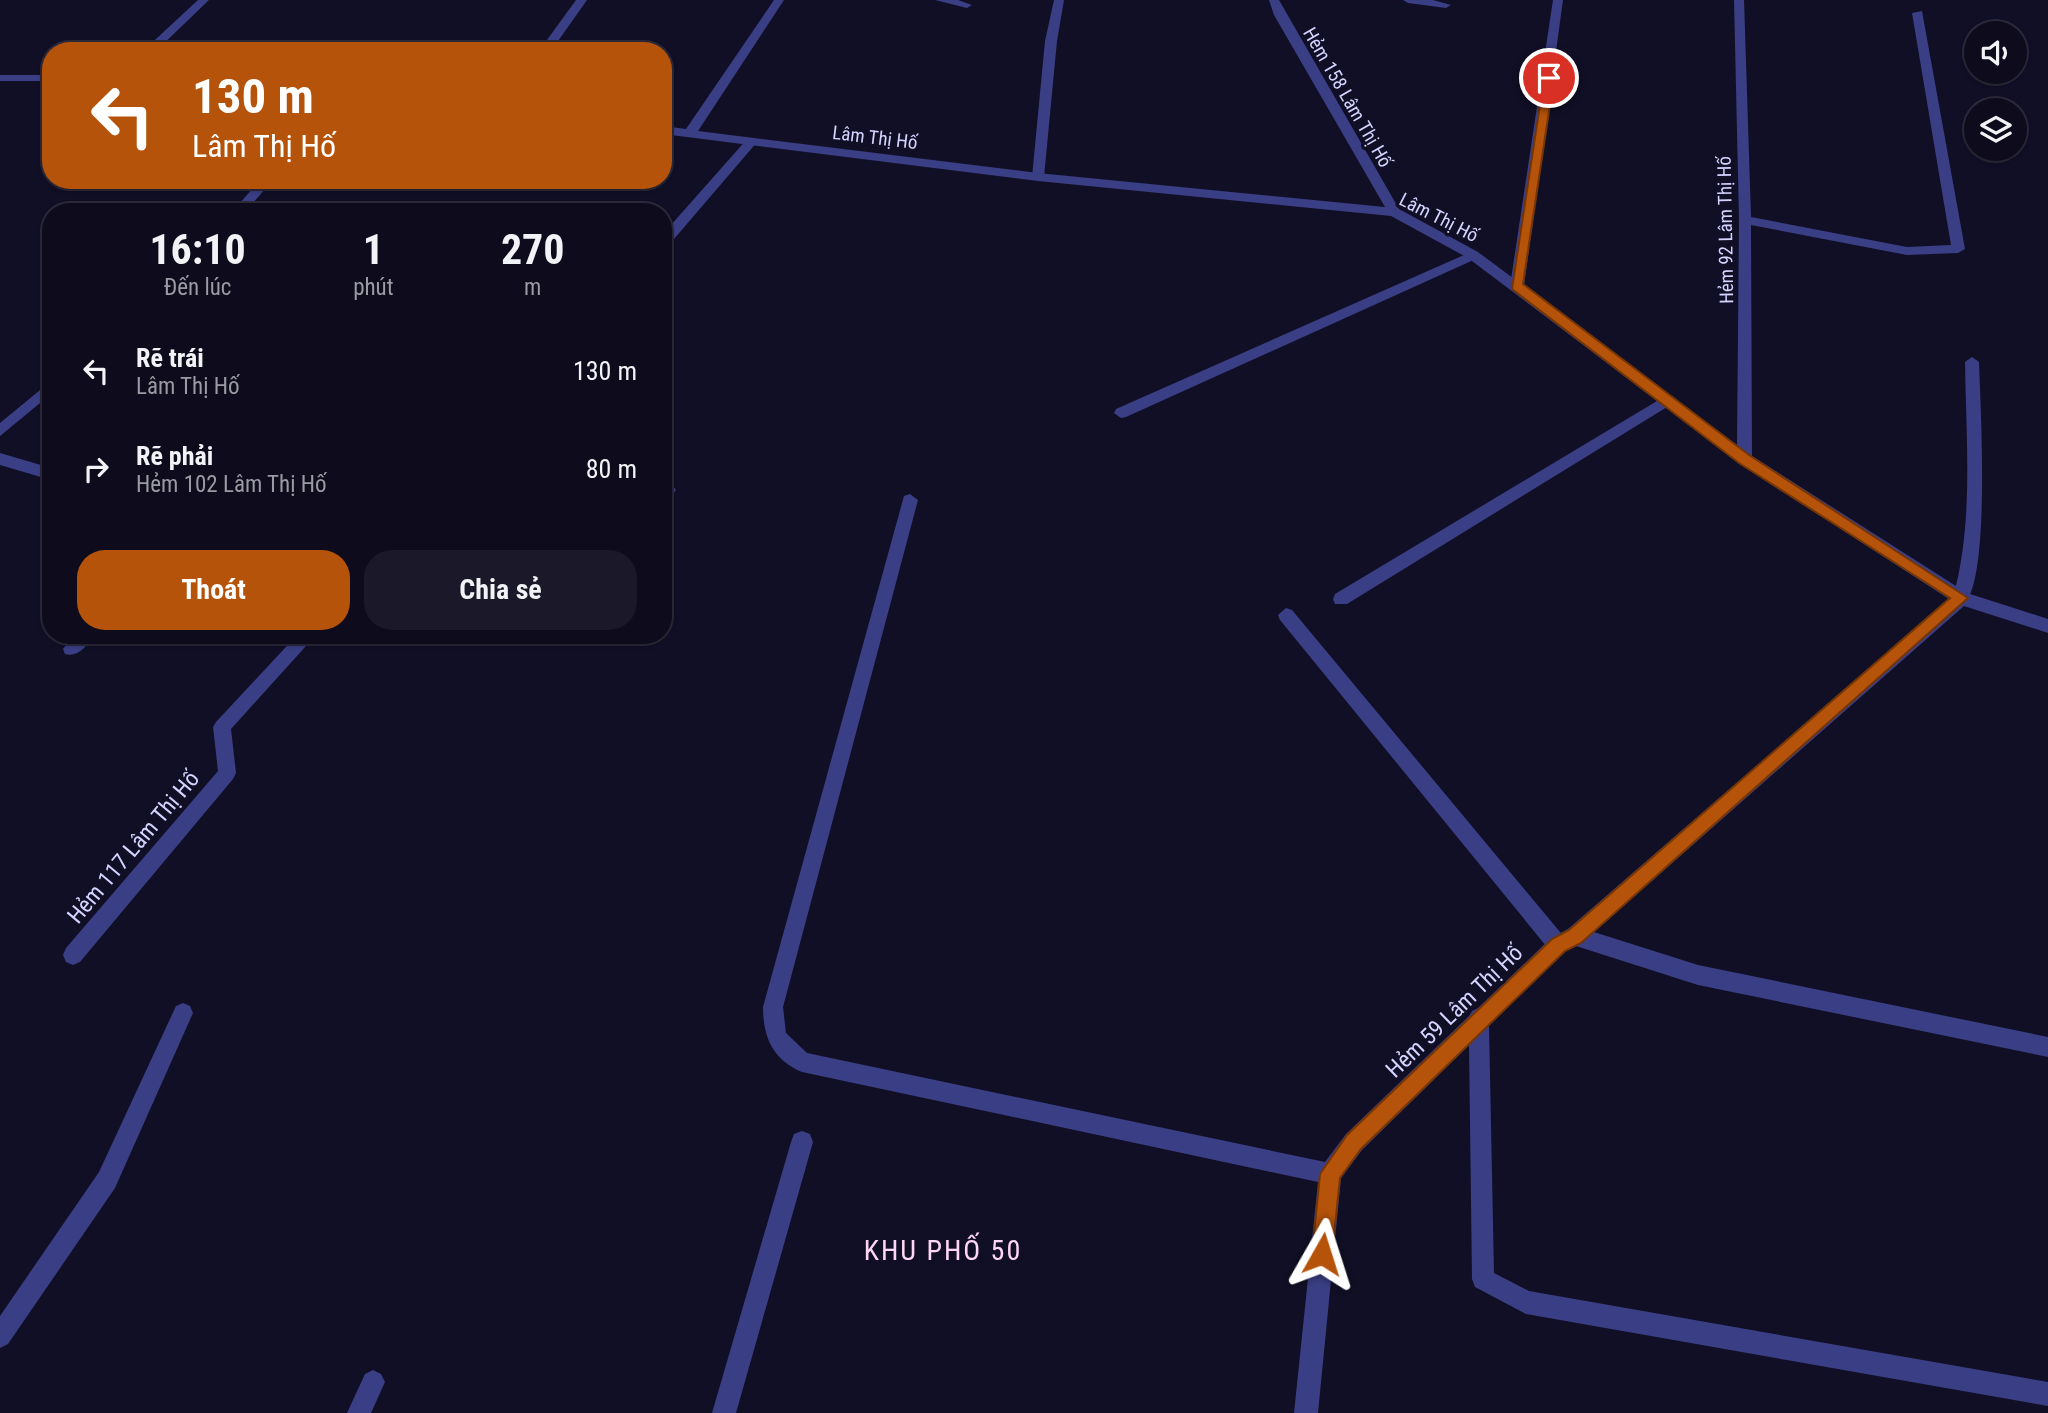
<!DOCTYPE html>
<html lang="vi">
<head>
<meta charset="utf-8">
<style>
	body { margin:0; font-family:"Roboto Condensed",sans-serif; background:#1b1929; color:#f1f3f6; height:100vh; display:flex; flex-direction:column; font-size:26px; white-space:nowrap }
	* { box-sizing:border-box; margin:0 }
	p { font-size:23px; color:#9a9ba3 }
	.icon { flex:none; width:38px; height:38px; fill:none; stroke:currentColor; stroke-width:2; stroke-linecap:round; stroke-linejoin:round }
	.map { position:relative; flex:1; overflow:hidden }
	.details { position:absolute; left:42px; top:203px; width:630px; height:441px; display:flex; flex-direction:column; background:#0d0b1c; border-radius:28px; box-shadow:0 2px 5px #0004,0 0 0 2px #2d2b3b }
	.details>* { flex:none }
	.top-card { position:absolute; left:42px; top:42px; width:630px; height:147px; border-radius:28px; box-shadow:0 2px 5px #0004,0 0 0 2px #2d2b3b; background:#b45309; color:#fff; overflow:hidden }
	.buttons { position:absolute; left:1964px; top:21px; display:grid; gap:14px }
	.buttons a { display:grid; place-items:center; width:63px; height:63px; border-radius:50%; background:#0d0b1c; box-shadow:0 2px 5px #0004,0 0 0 2px #2d2b3b; font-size:35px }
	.pin { position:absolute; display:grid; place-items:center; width:60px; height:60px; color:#fff; margin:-30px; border:4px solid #fff; border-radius:50%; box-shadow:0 2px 7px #0007 }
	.me { position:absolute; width:77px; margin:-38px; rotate:6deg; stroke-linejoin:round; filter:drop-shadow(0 0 5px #0008) }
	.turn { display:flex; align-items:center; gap:24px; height:147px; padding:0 35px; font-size:32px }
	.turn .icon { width:91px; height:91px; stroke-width:2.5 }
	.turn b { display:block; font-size:49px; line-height:60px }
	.eta { display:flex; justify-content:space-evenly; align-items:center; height:119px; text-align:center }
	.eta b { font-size:42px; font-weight:700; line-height:49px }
	.button { display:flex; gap:14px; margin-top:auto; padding:14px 35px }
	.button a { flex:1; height:80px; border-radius:28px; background:#b45309; color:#fff; font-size:28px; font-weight:700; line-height:80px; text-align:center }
	.button a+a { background:#1b1929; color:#f1f3f6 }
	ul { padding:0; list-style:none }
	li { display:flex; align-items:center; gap:21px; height:98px; padding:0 35px }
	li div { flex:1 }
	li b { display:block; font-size:26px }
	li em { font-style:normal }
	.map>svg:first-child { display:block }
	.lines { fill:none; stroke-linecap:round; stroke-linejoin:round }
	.lane { fill:#3a3e84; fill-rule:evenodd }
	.street { fill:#3a3e84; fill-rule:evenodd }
	.route { fill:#b45309; stroke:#753606; stroke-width:2 }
	.labels { text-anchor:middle; stroke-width:7; stroke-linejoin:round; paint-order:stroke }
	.far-street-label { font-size:19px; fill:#d5d4ff; stroke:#110f26 }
	.street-label { font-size:23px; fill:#d5d4ff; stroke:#110f26 }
	.near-neighbourhood-label { font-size:28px; letter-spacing:2px; fill:#ffd6f4; stroke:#110f26 }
</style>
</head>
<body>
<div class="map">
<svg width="2048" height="1413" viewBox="0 0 2048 1413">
	<rect width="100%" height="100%" fill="#110f26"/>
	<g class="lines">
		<!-- lane -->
		<path class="lane" d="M198 0H209L156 51H143Z
			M576 0H587L551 51H539Z
			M1054 0H1064L1057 41 1044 177 1038 181 1032 177 1045 41Z
			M1403 0H1433L1451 5 1446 8 1408 3Z
			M1553 0H1563L1524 286 1517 291 1510 286Z
			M748 138 758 141 668 246 663 247V234Z
			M1473 251 1478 252V258L1126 417 1121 418 1114 413 1116 409Z
			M1972 357 1979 362C1980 396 1992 594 1961 605L1953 598C1974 521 1966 441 1965 362Z
			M1667 395 1674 400 1672 404 1347 604H1335L1333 599 1335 594Z
			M0 453 51 468V480L0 465Z
			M663 482 673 486 676 490 673 494H663Z
			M1286 608 1292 610 1565 938 1568 945 1565 952 1558 955 1551 952 1280 620 1278 615Z
			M74 635H93C88 646 77 658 65 654L63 649Z
			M297 635H316L231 729 236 773 233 779 80 962 73 965 66 962 63 955 66 948 218 771 213 727 216 722Z
			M183 1003 190 1006 193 1013 115 1188 8 1344 0 1348V1316L99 1172 176 1006Z
			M373 1370 381 1374 385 1382 371 1413H347L365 1374Z"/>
		<!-- street -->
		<path class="street" d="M774 0H784L698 131 1038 173 1385 207 1274 15 1269 0H1279L1399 209 1478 252 1737 445 1739 220 1734 0H1744L1751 217 1907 247 1951 245 1912 13 1922 11 1965 249 1958 253 1907 255 1751 225 1752 456 1967 593 2048 619V633L1964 606 1594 932 1698 965 2048 1037V1057L1698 985 1576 946 1565 952 1489 1025 1494 1273 1529 1291 2048 1382V1406L1526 1314 1475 1287 1472 1279 1469 1045 1362 1150 1341 1178 1318 1413H1294L1318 1182 802 1072C773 1060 763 1037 763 1007L904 496 910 494 918 500 783 1007 786 1033 807 1053 1325 1162 1346 1134 1469 1016 1472 1011 1478 1008 1551 938 1568 929 1949 599 1739 463 1468 258 1391 216 1038 181 663 134V126L686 129Z
			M935 0H958L972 5 967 8Z
			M0 75H51V81H0Z
			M260 180H273L245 212H232Z
			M51 381V394L0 436V423Z
			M802 1131 810 1134 813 1142 736 1413H712L791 1142 794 1134Z"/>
	</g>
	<!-- route -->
	<path class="route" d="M1549 75 1554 78 1523 284 1749 455 1968 598 1581 943 1565 951 1361 1149 1340 1178 1332 1254 1329 1261 1322 1264 1315 1261 1312 1254 1320 1174 1347 1135 1552 939 1569 930 1950 598 1739 463 1512 289 1544 78Z"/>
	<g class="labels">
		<!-- far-street labels -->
		<g class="far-street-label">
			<text transform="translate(1348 97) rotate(60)" y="7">Hẻm 158 Lâm Thị Hố</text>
			<text transform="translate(875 137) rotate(7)" y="7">Lâm Thị Hố</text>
			<text transform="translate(1439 217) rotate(27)" y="7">Lâm Thị Hố</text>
			<text transform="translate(1725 230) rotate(-91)" y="7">Hẻm 92 Lâm Thị Hố</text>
		</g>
		<!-- street labels -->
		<g class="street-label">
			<text transform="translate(133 847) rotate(-50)" y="8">Hẻm 117 Lâm Thị Hố</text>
			<text transform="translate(1454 1011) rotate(-44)" y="8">Hẻm 59 Lâm Thị Hố</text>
		</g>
		<!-- near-neighbourhood labels -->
		<g class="near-neighbourhood-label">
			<text x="943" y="1260">KHU PHỐ 50</text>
		</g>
	</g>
</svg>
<div class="buttons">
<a><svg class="icon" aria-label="sound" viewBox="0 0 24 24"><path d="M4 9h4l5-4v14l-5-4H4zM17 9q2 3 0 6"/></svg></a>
<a><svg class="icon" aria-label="layers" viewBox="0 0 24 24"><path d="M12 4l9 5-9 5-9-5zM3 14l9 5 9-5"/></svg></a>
</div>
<div class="pin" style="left:1549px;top:78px;background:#d93025"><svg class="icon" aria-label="arrive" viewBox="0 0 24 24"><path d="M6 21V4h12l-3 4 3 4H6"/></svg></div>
<svg class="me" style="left:1322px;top:1254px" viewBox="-20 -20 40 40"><path d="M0-17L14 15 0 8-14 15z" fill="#b45309" stroke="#fff" stroke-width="4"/></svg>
<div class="top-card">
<div class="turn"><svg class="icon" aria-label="left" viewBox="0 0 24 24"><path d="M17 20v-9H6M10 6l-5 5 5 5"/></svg><div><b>130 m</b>Lâm Thị Hố</div></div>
</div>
<section class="details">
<div class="eta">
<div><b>16:10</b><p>Đến lúc</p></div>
<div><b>1</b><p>phút</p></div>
<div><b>270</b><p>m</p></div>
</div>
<ul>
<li><svg class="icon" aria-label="left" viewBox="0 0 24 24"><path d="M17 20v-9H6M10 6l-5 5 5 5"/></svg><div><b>Rẽ trái</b><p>Lâm Thị Hố</p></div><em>130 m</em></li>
<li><svg class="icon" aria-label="right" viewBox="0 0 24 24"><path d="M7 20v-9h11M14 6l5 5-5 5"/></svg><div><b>Rẽ phải</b><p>Hẻm 102 Lâm Thị Hố</p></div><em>80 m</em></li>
</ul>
<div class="button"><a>Thoát</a><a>Chia sẻ</a></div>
</section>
</div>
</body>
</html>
